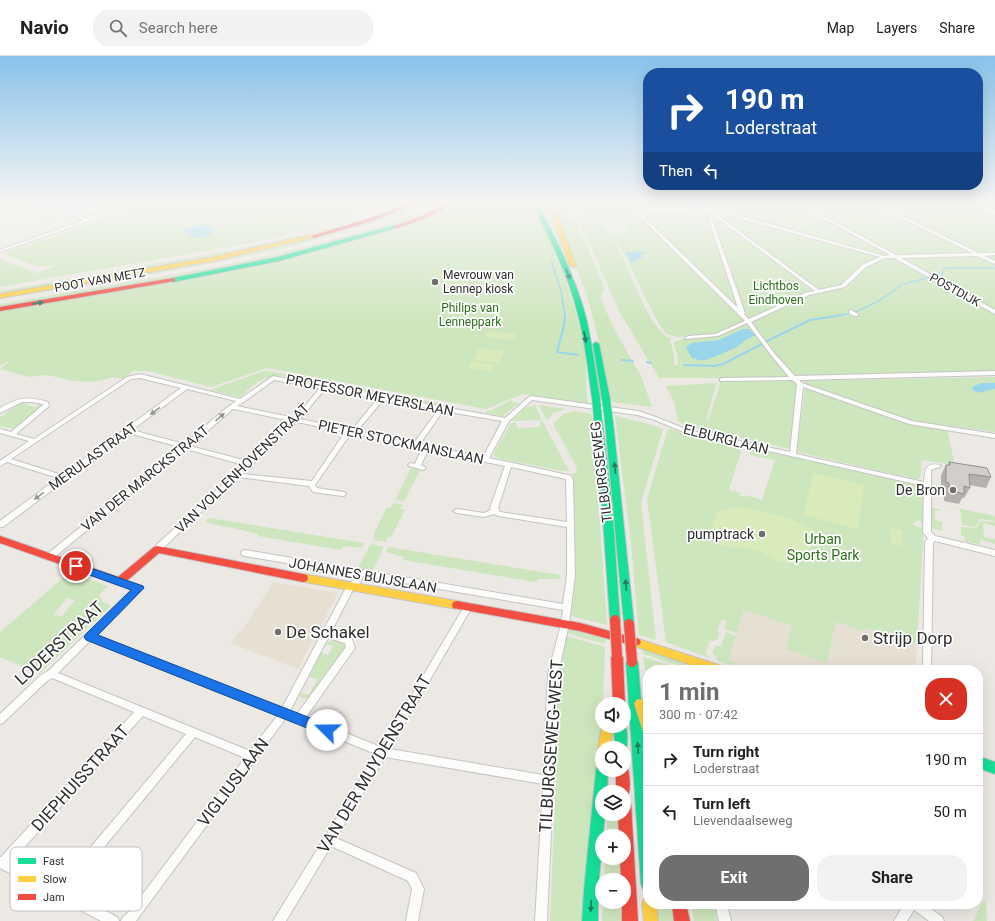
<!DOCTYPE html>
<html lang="en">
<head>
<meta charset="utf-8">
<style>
	body { margin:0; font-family:Roboto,sans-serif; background:#f2f2f2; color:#202124; height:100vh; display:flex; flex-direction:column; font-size:15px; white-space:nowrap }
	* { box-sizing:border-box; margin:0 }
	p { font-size:13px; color:#757577 }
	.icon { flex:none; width:22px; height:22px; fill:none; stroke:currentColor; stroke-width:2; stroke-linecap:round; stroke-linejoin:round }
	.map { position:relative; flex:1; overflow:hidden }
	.panel { position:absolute; left:643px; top:609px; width:340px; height:244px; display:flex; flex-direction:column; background:#fff; border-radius:16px; box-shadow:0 4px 16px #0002 }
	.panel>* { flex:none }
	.guide { position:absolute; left:643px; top:12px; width:340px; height:122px; border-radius:16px; box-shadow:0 4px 16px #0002; background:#1a4fa0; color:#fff; overflow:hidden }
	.buttons { position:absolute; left:595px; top:641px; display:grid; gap:8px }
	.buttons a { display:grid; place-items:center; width:36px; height:36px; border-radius:50%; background:#fff; box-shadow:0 4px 16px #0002; font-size:20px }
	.pin { position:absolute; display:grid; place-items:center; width:34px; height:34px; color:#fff; margin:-17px; border:2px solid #fff; border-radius:50%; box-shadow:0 1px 4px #0007 }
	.me { position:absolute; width:44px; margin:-22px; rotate:292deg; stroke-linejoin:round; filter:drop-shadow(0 0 3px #0008) }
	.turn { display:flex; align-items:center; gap:14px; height:84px; padding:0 16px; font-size:18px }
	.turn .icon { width:52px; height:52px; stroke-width:2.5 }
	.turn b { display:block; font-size:28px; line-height:34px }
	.then { display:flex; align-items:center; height:38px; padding:0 16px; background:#0003; gap:8px; font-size:15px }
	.round { display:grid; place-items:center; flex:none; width:42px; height:42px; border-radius:16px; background:#f2f2f2 }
	.head { display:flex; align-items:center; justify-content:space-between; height:68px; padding:0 16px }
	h1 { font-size:24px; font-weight:700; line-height:30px; color:#706f6e }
	.cta { display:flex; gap:8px; margin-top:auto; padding:8px 16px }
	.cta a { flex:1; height:46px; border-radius:16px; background:#706f6e; color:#fff; font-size:16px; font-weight:700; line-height:46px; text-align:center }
	.cta a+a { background:#f2f2f2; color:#202124 }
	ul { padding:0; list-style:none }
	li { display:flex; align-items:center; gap:12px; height:52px; padding:0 16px; border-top:1px solid #e0e0e0 }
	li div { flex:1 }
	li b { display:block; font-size:15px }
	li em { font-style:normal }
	header { display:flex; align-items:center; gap:24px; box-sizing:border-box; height:56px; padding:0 20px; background:#fff; border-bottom:1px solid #e0e0e0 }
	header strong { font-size:19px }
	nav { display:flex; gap:22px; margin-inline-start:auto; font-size:14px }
	.search { width:280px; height:36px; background:#f2f2f2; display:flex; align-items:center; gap:10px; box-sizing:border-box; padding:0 14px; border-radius:16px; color:#757577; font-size:15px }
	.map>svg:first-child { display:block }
	.education { fill:#e6e0d3 }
	.green { fill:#cee6be; fill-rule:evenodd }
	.pitch { fill:#d9eabb }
	.water { fill:#99d6ec }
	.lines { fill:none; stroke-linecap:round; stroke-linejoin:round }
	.stream-far1 { stroke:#99d6ec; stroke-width:1.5 }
	.stream { stroke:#99d6ec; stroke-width:2 }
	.street-casing { stroke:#c5c4c5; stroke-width:2 }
	.fast-casing { stroke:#c5c4c5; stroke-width:2 }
	.slow-casing { stroke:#c5c4c5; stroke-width:2 }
	.jam-casing { stroke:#c5c4c5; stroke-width:2 }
	.street { fill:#fcfcfb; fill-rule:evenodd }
	.fast { fill:#16e098; fill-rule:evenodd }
	.slow { fill:#ffcf43; fill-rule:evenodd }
	.jam { fill:#f24e42; fill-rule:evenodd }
	.fast-bridge-casing { stroke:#c6c5c4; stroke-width:9; stroke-linecap:butt }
	.jam-bridge-casing { stroke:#c6c5c4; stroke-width:12; stroke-linecap:butt }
	.fast-bridge { stroke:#16e098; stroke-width:8 }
	.jam-bridge { stroke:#f24e42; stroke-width:10 }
	.wall { fill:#b4b1af }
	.building { fill:#d1cecb; stroke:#92908e }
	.oneway { fill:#237e5e }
	.oneway2 { fill:#959594 }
	.route { fill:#1a73e8; stroke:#114b97 }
	.poi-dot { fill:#706f6e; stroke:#fff; stroke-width:1.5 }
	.labels { text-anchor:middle; stroke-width:3.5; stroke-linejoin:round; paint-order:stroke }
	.far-poi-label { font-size:12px; fill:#2e2e2e; stroke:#fff; text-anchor:start }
	.far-street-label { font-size:12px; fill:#2e2e2e; stroke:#fff }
	.far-park-label { font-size:12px; fill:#2c6e1b; stroke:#fff }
	.street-label { font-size:14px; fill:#2e2e2e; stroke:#fff }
	.poi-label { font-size:14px; fill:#2e2e2e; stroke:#fff; text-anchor:end }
	.park-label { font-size:14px; fill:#2c6e1b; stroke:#fff }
	.near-poi-label { font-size:17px; fill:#2e2e2e; stroke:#fff; text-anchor:start }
	.near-street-label { font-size:17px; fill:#2e2e2e; stroke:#fff }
	.key { fill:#fff; stroke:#c0c0c0; stroke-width:1 }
	.key-label { font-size:11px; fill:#2e2e2e }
</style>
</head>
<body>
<header>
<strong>Navio</strong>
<div class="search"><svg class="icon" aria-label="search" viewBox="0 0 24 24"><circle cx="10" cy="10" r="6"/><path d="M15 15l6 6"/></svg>Search here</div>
<nav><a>Map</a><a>Layers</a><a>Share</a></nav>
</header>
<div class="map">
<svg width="995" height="865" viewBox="0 0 995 865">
	<rect width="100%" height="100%" fill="#ece8e4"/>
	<!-- education -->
	<path class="education" d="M273 526 338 537 298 613 230 587 248 566Z
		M744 554 792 570 827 607 836 566 864 575V572L917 588 916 614H744L725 607Z"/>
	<!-- green -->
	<path class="green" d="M0 145H32L21 151 56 164 51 166 15 152 0 153Z
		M87 145H127L114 153Z
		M134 145H399L344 164 272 183 0 231V203L37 217 55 210 39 211 8 200 5 197 95 166 113 158ZM203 169 211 171 209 180 201 181 188 179V172Z
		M408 145H414C370 161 326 175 281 186 188 208 93 221 0 238V235C55 225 110 216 164 206 247 192 330 177 408 145Z
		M426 145H434C296 202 146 218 0 243V242L285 189 357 170Z
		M445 145H454C310 207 153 224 0 251V248C150 221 303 204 445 145Z
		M460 145H530C556 195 576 242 585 298 587 314 585 331 588 347L523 338 486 353 267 312 211 331 148 315H133L123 323 113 321 103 324 89 326 74 325 47 319 29 321 0 313 13 303 0 310V255L272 207 348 186Z
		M535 145H546L577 232Z
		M551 145H567L605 232 600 241 614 273 641 320 652 351 612 346 611 343 594 265 586 238Z
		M570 145H995V199H983L995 200V319L801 324 803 330 795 394 687 370 678 365 674 346 666 330 717 327 706 364 708 365 720 327 718 322H659L619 255ZM602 164H605L606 168H623L629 176 610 177C633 208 644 246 666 278L678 281 696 280 698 283H683L674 286C675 296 679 297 678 309H674V298L670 285 672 283C651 279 630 213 619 194 614 184 606 175 602 164Z
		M264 315H267L323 325 321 327C301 323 279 314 259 325 252 329 246 336 240 341L210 334Z
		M995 321V327H993L985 336 989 333H995V376L911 365 804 327V325Z
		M326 325 440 347 439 349 324 328Z
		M805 331 899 365 947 374 955 409 922 404 920 422 916 423 797 396Z
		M511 344H513L512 346 519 347 503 360 486 357V355L492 354Z
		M21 347 35 351 40 348 42 349 41 352 14 373 0 370V361Z
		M535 349 542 364 512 365 525 352Z
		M539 349 566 353 554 357 547 365Z
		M574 355 592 358 607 569 571 560 576 518 573 417H576L577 412 554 370V367L563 358Z
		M615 360 645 367 663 373 641 447 656 584 639 579 631 487Z
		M540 366H543L569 415H561L497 402 493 398 511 367H516L517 372 541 371Z
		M668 373 742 389 744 391 740 396 742 398H740L729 434 741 437 740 440 746 441 747 439 762 444 775 404 749 399 751 393 754 392 917 429 924 433V469L921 468V465L916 464 915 467H913L915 470 924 472 917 588 865 572 864 575 836 566 827 607 786 593 792 570 744 554 736 577 724 573 726 565 722 563 717 575 720 576 717 584 710 585 706 597 710 602 666 586 647 443Z
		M411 412 421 413 404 445 395 444Z
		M394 447 403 449 400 453 405 454 391 481H388L386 486 373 484 375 479H373L387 451 391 452Z
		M934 447 995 460V465L979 463 976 471 962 469 960 453Z
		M931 451 941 454 942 455 935 454V464L942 466V475L931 472Z
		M209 462 364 487 362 492 344 490 341 494 258 480 259 478 204 466Z
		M980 465 995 466V470L983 467 984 481 995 483V488L980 484V489L965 485 964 480H961V471L977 472Z
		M371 488 384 491 372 516 357 513Z
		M388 491 560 519 559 523H539L535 526 403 504 404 501 386 496Z
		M69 517 108 530 99 539 102 545 111 550 39 618 0 601V576ZM67 542 75 544 62 560 53 559Z
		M571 573 605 580V588L566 577Z
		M726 576 736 580 728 604 735 607 734 610 716 604 717 601 712 597 715 590H721Z
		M566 580 605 591 602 678 591 865H550L557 694 558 613Z
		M333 584 342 587 346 592 309 643 301 642 300 637 309 638 318 623 309 621 321 597 328 599 333 590 325 588Z
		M642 591 699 610 702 614H693L643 598Z
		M643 601 685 614H648V625Z
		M608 758H618L619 780H606Z
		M605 802H619L620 824H604Z
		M984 844 986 846 987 865H973Z
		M603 846H621V865H602Z
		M655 848H676L678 865H656Z
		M691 848H714L717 865H694Z"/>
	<!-- pitch -->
	<path class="pitch" d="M487 275 516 278 513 284 484 281Z
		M479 292 505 295 499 307 473 304Z
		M471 305 495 309 492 315 468 312Z
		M813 417 864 429 858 473 804 459Z
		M732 451C753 452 788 460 806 470 812 473 816 477 819 483 816 490 811 491 806 496 784 520 774 497 751 493 734 490 720 495 709 480L716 457Z
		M891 472 903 475 902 490 890 487Z"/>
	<!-- water -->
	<path class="water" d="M203 169 213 172 214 175C208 184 192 183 184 175L192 171Z
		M640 195 647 198H641V200H645L631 207 625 196Z
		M743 273H749L756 280C747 281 744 286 737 291 736 292 707 304 705 304 701 305 696 303 692 302L686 292 691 287 719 284Z
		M982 327H995V333C986 333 980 341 972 333L974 330Z"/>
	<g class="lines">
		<!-- stream-far1 -->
		<path class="stream-far1" d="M551 203 561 235 565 260
			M935 220 943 217V213L945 212H995
			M904 228 931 221
			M837 260C862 256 882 245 901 229"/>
		<!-- stream -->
		<path class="stream" d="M565 259 564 269 557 296 578 299
			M767 285 810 264 843 259
			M622 304 633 305
			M647 306 651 307
			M684 309 714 310 723 308 762 288"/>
		<defs>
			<path id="street" d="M46 145H50C57 148 89 161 94 160 108 160 118 145 132 145L106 159 0 196V194L84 164 40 148ZM48 147 90 162 88 163 46 148Z
				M631 145H635L637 153 698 151 679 145H687L705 150 710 145H715L709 151 884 200 890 199 810 155V153H811L896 199 972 197 879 151V149H880L979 197H995V199L984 200 995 205V208L977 200 901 202 995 254V258L894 202H885L866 211 845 231 809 239 751 266 774 297 795 320 995 315V319L799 324 802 327 912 365 995 378V382L909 368 803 331 796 398 924 426C925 414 925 406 940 409L941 410 940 411 933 413 931 414V476L935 480 995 494V500L935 485 933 487 931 614H923L925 486 928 482 923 477 924 430 684 376 652 363 637 359 532 344 509 365 489 402 568 419H570L573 424 575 519 569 568 558 618 547 865H535L543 728 385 701 336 782 416 817 424 833 418 865H406L412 833 408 825 331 790 286 865H273L376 698 286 662 136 865H121L123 861 130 855 245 702 195 681 68 835 117 861 119 865H101L0 812V801H1L134 656 52 622 47 625 3 667 0 668V658L41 619 48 615 133 533 116 527 115 525 116 523 119 522 142 530 143 532 96 580 282 652 347 530 354 523 356 519 245 500 242 499 241 497 242 495 245 494 563 548 567 519V471L498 460 494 458 484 461 457 457 453 455 457 453 484 457 491 454 490 452 505 410 428 394 421 409 425 411 426 412 423 414 409 410 408 409 411 407 415 408 422 392 351 377 315 429 317 432 344 436 346 438 344 440H342L313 436 309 430 238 421 160 495H154L153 493 154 491 244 409 186 393 52 503H46L45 501 46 499 180 391 128 377 3 471H0V465L58 422 7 406 0 410V405L29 385 0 377V373L11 376 43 349V348L31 346H22L0 357V352C20 341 26 340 48 346L49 350 48 351 16 378 34 383 127 321 140 318 240 343 273 320 323 329 325 328 328 330 505 362 529 341 531 340 638 355 656 361 688 374 790 396 797 328 792 324 720 325V323L722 322 789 321 771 299 747 267 718 280 686 283 685 282 688 280 715 278 745 265 634 155ZM706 153 709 154V156L815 235 805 237 749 263 744 258 745 257 711 160 708 161 738 252 638 155ZM712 155 880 201 862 209 841 229 819 234ZM140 322 181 332 62 419 11 403 131 323ZM274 324 320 332 295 362 237 350 244 346 245 345ZM187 333 236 345 224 354 184 388 132 374ZM325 333 377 343 352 374 300 363ZM383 344 438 354 414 387 357 375ZM233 353H234L291 365 247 405 190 390ZM443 355 502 365 483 401 420 388ZM297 366 345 376 312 425 242 418ZM511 411 566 423 567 466 500 456 498 452ZM363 520 563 554 561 568 548 618 543 719 390 693 472 551 471 549 468 548 465 549 381 691 306 661 355 592 352 583 331 576 354 532 360 527ZM328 582 345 587 346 591 297 658 290 655ZM90 585 278 659 250 695 58 617ZM143 660 186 678 58 830 11 806Z
				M940 145H976L995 155V158L974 147Z
				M851 254 858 258V260H854L849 257V255Z
				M715 848H727L731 865H719Z
				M904 848H925L942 861 944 865H929L914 854 907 865H894Z"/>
			<path id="fast" d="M531 145H536C555 181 574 218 585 258 592 285 595 314 600 342L599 344H596L592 342C588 314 585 285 578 258 568 218 549 181 531 145Z
				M395 169 397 170V172L279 205 173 226 170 224 173 222 278 201Z
				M596 286 599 288 610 343 606 345 602 343 593 288Z
				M595 362H598L602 364 612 449 620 564 619 567 615 568 611 567 610 564 602 449 594 364Z
				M606 364H612L613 366 634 568 633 571 629 572 625 571 624 568 605 366Z
				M632 601 636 603 638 606 648 736V835L643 833 641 828 626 606 628 603Z
				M624 666C628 673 629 691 624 696V692H615L614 670H624Z
				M978 700 995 706V718L978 712Z
				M602 708V714H608L607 736H602V758H605L598 833V865H582L584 833 596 714 597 710Z"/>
			<path id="slow" d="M547 145H552L576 210 575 211 570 210Z
				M314 178 317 180 316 181 213 205 0 242V238L213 201Z
				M303 518 457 545 461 546 462 549 461 552 457 553 299 525 298 522 299 519Z
				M635 582 725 611 727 614H707L631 589 629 586 631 583Z
				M640 643 644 644 648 654V678L644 677 642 673 634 648 636 644Z
				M602 670H614L610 692H602V697L600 696 598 692Z
				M648 841V848H656L658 865H644L642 848 644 843Z"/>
			<path id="jam" d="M415 145H423L372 165 314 182 311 180 368 163Z
				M452 145H459L426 162 397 172 392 171 422 160Z
				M173 222 175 223V225L0 255V251Z
				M0 480 118 521 154 491 157 490 303 518 307 519 308 522 307 525 303 526 159 497 123 528 119 529 0 487Z
				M457 545 580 567 635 582 639 583 641 586 639 589 635 590 580 575 453 552 452 549 453 546Z
				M617 597 621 598 623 601 625 648 624 650V648H613L611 601 613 598Z
				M624 709 627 710C630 718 631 732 628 740L624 742V736H616V714H624Z
				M624 742 629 744 631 748 638 865H622V846H624V824H621L620 802H624V780H619L618 758H624Z
				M672 848H686L690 865H674Z"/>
		</defs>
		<!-- street casing -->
		<use href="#street" class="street-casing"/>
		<!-- fast casing -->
		<use href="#fast" class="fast-casing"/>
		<!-- slow casing -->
		<use href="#slow" class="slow-casing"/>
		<!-- jam casing -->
		<use href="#jam" class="jam-casing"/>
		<!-- street -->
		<use href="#street" class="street"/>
		<!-- fast -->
		<use href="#fast" class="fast"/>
		<!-- slow -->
		<use href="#slow" class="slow"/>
		<!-- jam -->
		<use href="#jam" class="jam"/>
		<defs>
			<path id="fast-bridge" d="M596 342 598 364
				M606 343 609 366"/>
			<path id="jam-bridge" d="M615 564 617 601
				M629 568 632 606"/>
		</defs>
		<!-- fast-bridge casing -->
		<use href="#fast-bridge" class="fast-bridge-casing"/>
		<!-- jam-bridge casing -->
		<use href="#jam-bridge" class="jam-bridge-casing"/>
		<!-- fast-bridge -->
		<use href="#fast-bridge" class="fast-bridge"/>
		<!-- jam-bridge -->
		<use href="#jam-bridge" class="jam-bridge"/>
	</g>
	<!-- wall -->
	<path class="wall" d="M949 406 991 421 986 432 969 429 970 432 964 442H962L959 448 944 445V438L941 437V419L946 409H948Z"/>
	<!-- building -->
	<path class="building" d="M949 406 987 412 991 421 969 418 970 432 964 430V438L949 434V427L946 426V409H950Z"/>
	<!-- one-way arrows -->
	<defs><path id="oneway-solid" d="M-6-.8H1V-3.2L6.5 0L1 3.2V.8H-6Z"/></defs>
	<g class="oneway">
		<use href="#oneway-solid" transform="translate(568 218) rotate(68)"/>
		<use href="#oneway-solid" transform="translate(38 247) rotate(-10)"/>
		<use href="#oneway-solid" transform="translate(585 281) rotate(79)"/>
		<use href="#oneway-solid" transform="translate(615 412) rotate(-96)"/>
		<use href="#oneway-solid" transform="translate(626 529) rotate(-94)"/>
		<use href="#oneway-solid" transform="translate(638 692) rotate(-94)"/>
		<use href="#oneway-solid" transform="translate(591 850) rotate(92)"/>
	</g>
	<g class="oneway2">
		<use href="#oneway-solid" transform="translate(155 355) rotate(143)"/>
		<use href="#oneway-solid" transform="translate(220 361) rotate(-41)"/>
		<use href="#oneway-solid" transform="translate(39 440) rotate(144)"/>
	</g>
	<!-- sky -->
	<linearGradient id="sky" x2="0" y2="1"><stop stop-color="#88c2ea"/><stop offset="0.55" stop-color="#f6f5f3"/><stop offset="1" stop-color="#f6f5f3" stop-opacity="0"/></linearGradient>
	<rect width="995" height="266" fill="url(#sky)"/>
	<!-- route -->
	<path class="route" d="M76 507 143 530 144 532 98 579 331 670 333 674 331 678 327 680 322 678 86 584 84 581 86 578 131 534 73 513 71 510Z"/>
	<!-- markers -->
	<g class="poi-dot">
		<circle cx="435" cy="226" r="4"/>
		<circle cx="953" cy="434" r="4"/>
		<circle cx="762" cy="478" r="4"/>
		<circle cx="278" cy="576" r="4"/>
		<circle cx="865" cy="582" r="4"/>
	</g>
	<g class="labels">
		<!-- far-poi labels -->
		<g class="far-poi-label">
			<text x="443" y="223">Mevrouw van<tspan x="443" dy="14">Lennep kiosk</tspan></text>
		</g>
		<!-- far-street labels -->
		<g class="far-street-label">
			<text transform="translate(100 224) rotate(-10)" y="4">POOT VAN METZ</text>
			<text transform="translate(955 234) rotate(29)" y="4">POSTDIJK</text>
		</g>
		<!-- far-park labels -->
		<g class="far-park-label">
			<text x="776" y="234">Lichtbos<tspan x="776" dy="14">Eindhoven</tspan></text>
			<text x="470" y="256">Philips van<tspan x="470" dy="14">Lenneppark</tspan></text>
		</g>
		<!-- street labels -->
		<g class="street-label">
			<text transform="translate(370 339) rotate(11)" y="5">PROFESSOR MEYERSLAAN</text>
			<text transform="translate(726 383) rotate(14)" y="5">ELBURGLAAN</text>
			<text transform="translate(401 386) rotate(12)" y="5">PIETER STOCKMANSLAAN</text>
			<text transform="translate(93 400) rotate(-36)" y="5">MERULASTRAAT</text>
			<text transform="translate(242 412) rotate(-44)" y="5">VAN VOLLENHOVENSTRAAT</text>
			<text transform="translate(601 416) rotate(-97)" y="5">TILBURGSEWEG</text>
			<text transform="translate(145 422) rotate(-39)" y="5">VAN DER MARCKSTRAAT</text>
			<text transform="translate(363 519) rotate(10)" y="5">JOHANNES BUIJSLAAN</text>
		</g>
		<!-- poi labels -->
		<g class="poi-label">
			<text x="945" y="439">De Bron</text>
			<text x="754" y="483">pumptrack</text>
		</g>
		<!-- park labels -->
		<g class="park-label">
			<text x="823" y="488">Urban<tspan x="823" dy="16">Sports Park</tspan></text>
		</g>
		<!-- near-poi labels -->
		<g class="near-poi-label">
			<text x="286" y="582">De Schakel</text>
			<text x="873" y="588">Strijp Dorp</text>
		</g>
		<!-- near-street labels -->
		<g class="near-street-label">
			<text transform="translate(59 587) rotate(-43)" y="6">LODERSTRAAT</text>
			<text transform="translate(551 690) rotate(-86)" y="6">TILBURGSEWEG-WEST</text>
			<text transform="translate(374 708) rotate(-59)" y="6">VAN DER MUYDENSTRAAT</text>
			<text transform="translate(80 722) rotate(-48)" y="6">DIEPHUISSTRAAT</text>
			<text transform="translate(233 726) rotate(-53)" y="6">VIGLIUSLAAN</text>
		</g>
	</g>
	<!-- legend -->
	<rect x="10" y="791" width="132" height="64" rx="6" class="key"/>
	<rect x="18" y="802" width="18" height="6" fill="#16e098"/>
	<rect x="18" y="820" width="18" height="6" fill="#ffcf43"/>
	<rect x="18" y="838" width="18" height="6" fill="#f24e42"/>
	<g class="key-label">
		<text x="43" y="809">Fast</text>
		<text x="43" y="827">Slow</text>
		<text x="43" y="845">Jam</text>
	</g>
</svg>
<div class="buttons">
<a><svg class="icon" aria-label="sound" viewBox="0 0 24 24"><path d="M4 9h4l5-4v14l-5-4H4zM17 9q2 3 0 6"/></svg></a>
<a><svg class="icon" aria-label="search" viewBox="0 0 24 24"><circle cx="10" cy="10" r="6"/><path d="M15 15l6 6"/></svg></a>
<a><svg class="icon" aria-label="layers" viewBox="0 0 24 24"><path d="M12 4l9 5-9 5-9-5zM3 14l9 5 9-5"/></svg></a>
<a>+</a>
<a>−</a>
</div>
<div class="pin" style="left:76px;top:510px;background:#d93025"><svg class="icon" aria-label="arrive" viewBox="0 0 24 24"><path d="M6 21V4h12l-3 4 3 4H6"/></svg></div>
<svg class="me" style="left:327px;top:674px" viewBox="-20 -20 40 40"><circle r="19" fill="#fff"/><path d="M0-13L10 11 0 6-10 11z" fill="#1a73e8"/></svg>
<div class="guide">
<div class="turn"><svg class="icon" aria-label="right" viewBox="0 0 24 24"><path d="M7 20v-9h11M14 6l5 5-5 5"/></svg><div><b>190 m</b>Loderstraat</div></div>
<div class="then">Then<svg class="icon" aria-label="left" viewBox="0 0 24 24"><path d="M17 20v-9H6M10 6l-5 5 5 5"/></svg></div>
</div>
<section class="panel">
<div class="head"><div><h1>1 min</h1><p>300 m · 07:42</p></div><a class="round" style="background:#d93025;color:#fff"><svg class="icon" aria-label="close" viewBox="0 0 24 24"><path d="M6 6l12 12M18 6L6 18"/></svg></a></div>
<ul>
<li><svg class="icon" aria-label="right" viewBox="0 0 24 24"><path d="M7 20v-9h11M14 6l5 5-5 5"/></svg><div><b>Turn right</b><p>Loderstraat</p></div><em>190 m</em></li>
<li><svg class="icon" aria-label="left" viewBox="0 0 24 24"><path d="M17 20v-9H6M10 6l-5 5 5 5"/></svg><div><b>Turn left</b><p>Lievendaalseweg</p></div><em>50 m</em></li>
</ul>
<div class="cta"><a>Exit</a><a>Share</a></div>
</section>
</div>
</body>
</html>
